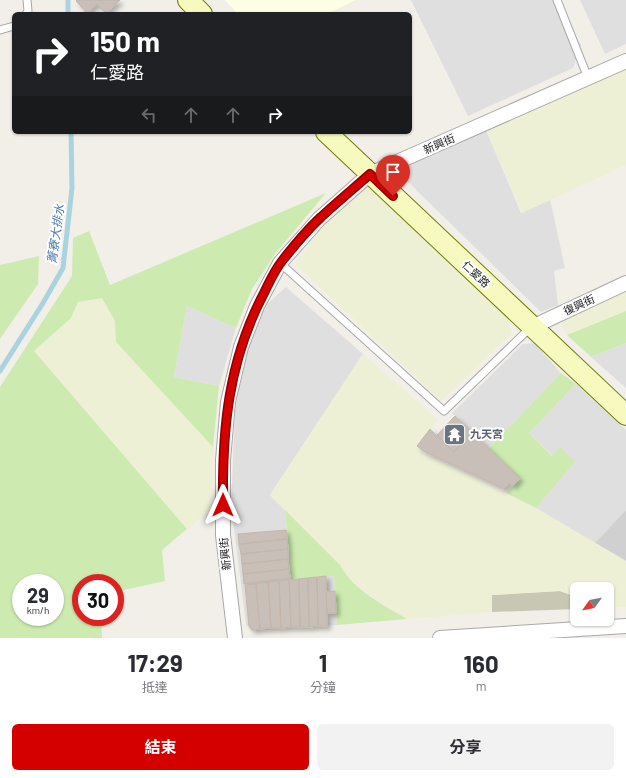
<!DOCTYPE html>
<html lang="zh-TW">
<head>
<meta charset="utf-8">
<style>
	body { margin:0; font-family:Barlow,"Noto Sans TC",sans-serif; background:#f2f2f3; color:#2b2b33; height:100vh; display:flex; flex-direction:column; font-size:15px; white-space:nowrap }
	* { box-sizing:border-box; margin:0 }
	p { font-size:13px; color:#7c7c81 }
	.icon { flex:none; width:22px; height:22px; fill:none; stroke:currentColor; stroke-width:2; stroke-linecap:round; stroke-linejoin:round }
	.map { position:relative; height:638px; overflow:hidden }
	.details { display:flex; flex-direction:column; background:#fff; flex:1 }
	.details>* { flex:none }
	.guide { position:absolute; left:12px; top:12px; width:400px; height:122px; border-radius:6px; box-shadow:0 1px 3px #0004; background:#202124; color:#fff; overflow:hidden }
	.needle { width:26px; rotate:237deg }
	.controls { position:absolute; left:570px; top:582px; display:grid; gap:8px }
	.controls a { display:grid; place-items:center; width:44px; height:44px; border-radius:6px; background:#fff; box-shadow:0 1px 3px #0004; font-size:20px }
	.speed { position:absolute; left:12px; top:574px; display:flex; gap:8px; font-size:20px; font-weight:700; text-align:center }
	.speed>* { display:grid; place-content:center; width:52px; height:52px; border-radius:50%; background:#fff; box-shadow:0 1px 3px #0004; line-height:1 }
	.speed small { font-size:10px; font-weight:400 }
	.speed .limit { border:6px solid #d22; background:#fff; color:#111 }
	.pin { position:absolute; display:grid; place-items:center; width:34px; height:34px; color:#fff; margin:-41px -17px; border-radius:50% 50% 50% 0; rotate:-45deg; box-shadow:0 0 4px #0007 }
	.pin .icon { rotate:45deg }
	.me { position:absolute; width:44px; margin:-22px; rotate:0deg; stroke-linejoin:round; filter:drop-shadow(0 0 3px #0008) }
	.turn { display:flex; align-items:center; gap:14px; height:84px; padding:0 12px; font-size:18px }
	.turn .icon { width:52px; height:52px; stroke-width:2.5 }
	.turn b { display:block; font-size:28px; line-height:34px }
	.lanes { display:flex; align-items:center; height:38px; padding:0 12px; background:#0003; justify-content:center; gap:20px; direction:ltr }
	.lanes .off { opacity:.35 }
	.eta { display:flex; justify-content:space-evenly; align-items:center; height:68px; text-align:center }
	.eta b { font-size:24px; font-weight:700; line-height:28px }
	.primary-button { display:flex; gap:8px; margin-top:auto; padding:8px 12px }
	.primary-button a { flex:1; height:46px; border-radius:6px; background:#d40000; color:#fff; font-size:16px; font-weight:700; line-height:46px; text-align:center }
	.primary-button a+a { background:#f2f2f3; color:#2b2b33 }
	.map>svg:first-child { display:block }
	.residential { fill:#e0dfdf }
	.education { fill:#ffffe5 }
	.religious { fill:#d0d0d0 }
	.construction { fill:#c7c7b4 }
	.farmland { fill:#eef0d5 }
	.grass { fill:#cdebb0; fill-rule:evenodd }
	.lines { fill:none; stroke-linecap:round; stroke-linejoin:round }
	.stream { stroke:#aad3df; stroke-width:5 }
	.building { fill:#c7bfb8; stroke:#c4b6ab; filter:url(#shadow) }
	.lane-casing { stroke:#a9a9a9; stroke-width:9 }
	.street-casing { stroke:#a9a9a9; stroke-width:16 }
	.secondary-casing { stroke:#707d05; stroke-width:22 }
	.lane { stroke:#fff; stroke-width:7 }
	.street { stroke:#fff; stroke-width:14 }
	.secondary { stroke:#f7fabf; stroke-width:20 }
	.route-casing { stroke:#8a0000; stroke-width:10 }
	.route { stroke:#d40000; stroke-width:7 }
	.labels { text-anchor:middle; stroke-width:4; stroke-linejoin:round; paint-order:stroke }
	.street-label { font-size:11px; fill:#222; stroke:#fff }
	.worship-label { font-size:11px; font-weight:bold; fill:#5b616d; stroke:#fff; text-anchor:start }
	.water-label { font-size:12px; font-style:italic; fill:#4a7aab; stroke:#fff }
</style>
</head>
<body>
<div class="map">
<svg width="626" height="638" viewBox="0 0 626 638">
	<defs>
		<filter id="shadow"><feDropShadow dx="3.5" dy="3.5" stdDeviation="2" flood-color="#0004"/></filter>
	</defs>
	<rect width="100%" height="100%" fill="#f2efe9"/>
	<!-- residential -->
	<path class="residential" d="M411 0H557L581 45 573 68 468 116Z
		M580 0H626V44L605 54Z
		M486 130 521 213 550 199 565 268 554 271 558 305 541 312 402 176 410 163Z
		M286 287 363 354 270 495 285 510 291 578 334 576 337 625 252 631 246 625 231 505 236 389 249 335 268 303Z
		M187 306 236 328 219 386 174 377Z
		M534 343 561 373 489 448 452 413 523 344Z
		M626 343V388L591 357Z
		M576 384 626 430V510L595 543 536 508 575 462 553 456 529 433Z"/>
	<!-- education -->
	<path class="education" d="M225 0H356L326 14H238Z"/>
	<!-- religious -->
	<path class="religious" d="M626 510V561L595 543Z"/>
	<!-- construction -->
	<path class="construction" d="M560 591 577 597V609L492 612V595Z"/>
	<!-- farmland -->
	<path class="farmland" d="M626 68V165L522 213 486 130Z
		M365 183 509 319 511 334 441 401 295 264 324 223Z
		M626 287V311L567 335 559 319Z
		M102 298 115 321 117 342 213 447 212 510 187 529 33 352 71 318 78 302Z
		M363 354 438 420 417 446 425 454 536 508 626 561V607H613L607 606V589H577V597L560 591 492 595V612L407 619 372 597 344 574 340 565 270 495Z"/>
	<!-- grass -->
	<path class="grass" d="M326 193 275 254 252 289 236 328 187 306 174 377 219 386 213 447 116 342 115 321 102 298 78 302 71 318 34 351 187 529 162 550 165 581 115 592V583H81V617H101L102 638H0V387L72 276 73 238 89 231 110 285ZM21 583H55V617H21Z
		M39 256 38 284 0 339V265Z
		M626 311V343L591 357 567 335Z
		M561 373 576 384 529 433 552 456 560 447 575 462 536 508 506 493 520 479 489 448Z
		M285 510 340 565C353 590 384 605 407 619L337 625 334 576 291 579Z"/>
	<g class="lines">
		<!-- stream -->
		<path class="stream" d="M68 0V14
			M0 371 43 303 63 268 72 188 71 132"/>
	</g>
	<!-- building -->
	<path class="building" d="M77 0H120L106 13 97 4 87 13 76 1Z
		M455 416 472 432 454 452 437 435Z
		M430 429 454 452 472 432 520 478 513 486 509 483 504 489 425 452 417 446Z
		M286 530 287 539 239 544 238 534Z
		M287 539 288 549 241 554 239 544Z
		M288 549V559L242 564 241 554Z
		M288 559 289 569 243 574 242 564Z
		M289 569 290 578 244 584 243 574Z
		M326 576 327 626H318L317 577Z
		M317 577 318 626 309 627 308 578Z
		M308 578 309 627H300L299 579Z
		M299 579 300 627H291L289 580Z
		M289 580 291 627 281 628 279 581Z
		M279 581 281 628H271L268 582Z
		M268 582 271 628 260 629 256 584Z
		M256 584 260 629 252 630 249 626 245 585Z
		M335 591 336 613H327L326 592Z"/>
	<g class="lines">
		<defs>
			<path id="lane" d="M557 0 588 78
				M26 14 28 11 27 0
				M0 30 14 26
				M280 263 444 411 531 327"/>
			<path id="street" d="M532 327 626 283
				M235 638 223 535V460L228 402 241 347 257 306 280 263 319 219 370 174 626 61
				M440 638 626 626"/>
			<path id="secondary" d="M188 0 202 14
				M326 132 626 415"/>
		</defs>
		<!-- lane casing -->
		<use href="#lane" class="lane-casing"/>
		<!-- street casing -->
		<use href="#street" class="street-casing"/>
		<!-- secondary casing -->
		<use href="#secondary" class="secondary-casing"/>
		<!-- lane -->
		<use href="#lane" class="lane"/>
		<!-- street -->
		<use href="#street" class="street"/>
		<!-- secondary -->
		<use href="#secondary" class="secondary"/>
	</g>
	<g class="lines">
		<defs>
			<path id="route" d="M223 505C222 430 228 361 264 293 269 283 274 271 282 261 293 247 306 231 320 218 336 203 353 189 370 174L393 196"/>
		</defs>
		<!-- route casing -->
		<use href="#route" class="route-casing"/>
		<!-- route -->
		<use href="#route" class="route"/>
	</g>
	<!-- icons -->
	<defs>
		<symbol id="temple-square" viewBox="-11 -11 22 22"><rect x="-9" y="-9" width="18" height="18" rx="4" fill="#6b7280" stroke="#fff"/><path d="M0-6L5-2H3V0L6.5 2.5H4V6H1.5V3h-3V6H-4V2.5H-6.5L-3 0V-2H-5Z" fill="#fff"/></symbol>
	</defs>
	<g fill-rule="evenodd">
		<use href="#temple-square" x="442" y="422" width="25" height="25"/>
	</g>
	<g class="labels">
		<!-- street labels -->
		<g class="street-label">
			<text transform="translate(439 144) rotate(-24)" y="4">新興街</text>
			<text transform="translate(476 274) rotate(43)" y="4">仁愛路</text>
			<text transform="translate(579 305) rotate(-25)" y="4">復興街</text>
			<text transform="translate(225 554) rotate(-96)" y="4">新興街</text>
		</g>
		<!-- worship labels -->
		<g class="worship-label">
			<text x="470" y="438">九天宮</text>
		</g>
		<!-- water labels -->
		<g class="water-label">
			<text transform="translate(56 234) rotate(-82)" y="4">菁寮大排水</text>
		</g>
	</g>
</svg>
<div class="controls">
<a><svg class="needle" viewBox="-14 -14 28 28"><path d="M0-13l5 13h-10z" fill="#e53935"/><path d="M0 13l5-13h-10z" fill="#7c7c81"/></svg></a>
</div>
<div class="speed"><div>29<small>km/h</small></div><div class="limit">30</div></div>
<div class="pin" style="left:393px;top:196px;background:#d93025"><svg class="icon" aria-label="arrive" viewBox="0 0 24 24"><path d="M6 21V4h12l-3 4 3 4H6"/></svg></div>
<svg class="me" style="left:223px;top:505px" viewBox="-20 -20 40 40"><path d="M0-17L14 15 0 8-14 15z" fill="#d40000" stroke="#fff" stroke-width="4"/></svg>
<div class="guide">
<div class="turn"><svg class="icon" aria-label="right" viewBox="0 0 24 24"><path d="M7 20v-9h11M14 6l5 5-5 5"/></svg><div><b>150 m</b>仁愛路</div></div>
<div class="lanes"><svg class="icon off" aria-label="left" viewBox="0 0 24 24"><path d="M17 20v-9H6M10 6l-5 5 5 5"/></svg><svg class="icon off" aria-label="ahead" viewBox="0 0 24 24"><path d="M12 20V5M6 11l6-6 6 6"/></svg><svg class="icon off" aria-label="ahead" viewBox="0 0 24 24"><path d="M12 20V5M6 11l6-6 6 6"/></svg><svg class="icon" aria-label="right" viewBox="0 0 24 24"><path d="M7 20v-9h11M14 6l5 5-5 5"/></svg></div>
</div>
</div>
<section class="details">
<div class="eta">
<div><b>17:29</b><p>抵達</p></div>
<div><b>1</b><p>分鐘</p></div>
<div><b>160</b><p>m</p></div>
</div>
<div class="primary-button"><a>結束</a><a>分享</a></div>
</section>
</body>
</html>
